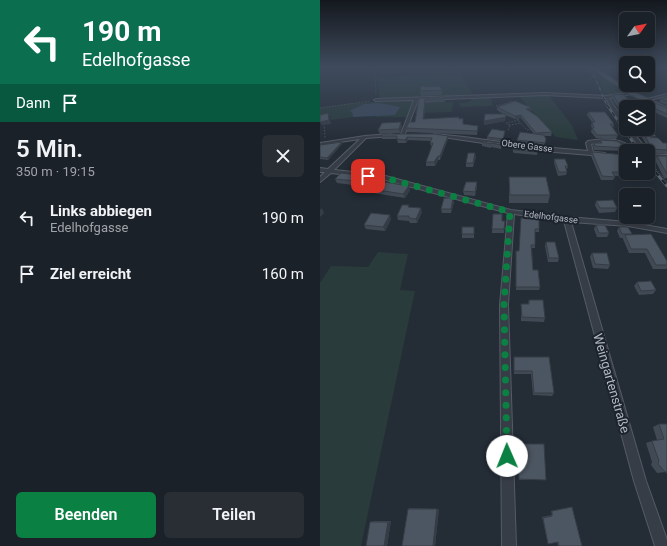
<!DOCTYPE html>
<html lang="de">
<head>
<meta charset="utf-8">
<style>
	body { margin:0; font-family:Roboto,sans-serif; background:#282e34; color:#f1f3f6; height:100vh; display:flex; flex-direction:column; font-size:15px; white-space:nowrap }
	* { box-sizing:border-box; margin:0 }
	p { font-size:13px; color:#a0a3a8 }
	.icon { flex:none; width:22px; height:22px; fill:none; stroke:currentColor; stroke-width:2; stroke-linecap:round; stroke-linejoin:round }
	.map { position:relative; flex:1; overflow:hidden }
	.drawer { display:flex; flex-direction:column; background:#1b2128; width:320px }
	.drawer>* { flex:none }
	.top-card { background:#0b6e4f; color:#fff; overflow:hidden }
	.needle { width:26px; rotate:57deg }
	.buttons { position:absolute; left:299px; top:12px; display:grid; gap:8px }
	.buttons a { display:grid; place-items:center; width:36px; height:36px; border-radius:6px; background:#1b2128; box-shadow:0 2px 10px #0003,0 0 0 1px #393e45; font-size:20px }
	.pin { position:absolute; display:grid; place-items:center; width:34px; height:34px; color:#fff; margin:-17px; border-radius:8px; box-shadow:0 2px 6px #0006 }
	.me { position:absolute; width:44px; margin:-22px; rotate:359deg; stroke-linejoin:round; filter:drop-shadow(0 0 3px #0008) }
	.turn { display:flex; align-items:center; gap:14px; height:84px; padding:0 16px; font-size:18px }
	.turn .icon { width:52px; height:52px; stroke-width:2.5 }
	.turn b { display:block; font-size:28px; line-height:34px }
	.then { display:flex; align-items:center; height:38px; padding:0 16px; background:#0003; gap:8px; font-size:15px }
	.round { display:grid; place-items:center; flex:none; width:42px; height:42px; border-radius:6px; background:#282e34 }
	.summary { display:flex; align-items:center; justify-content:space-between; height:68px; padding:0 16px }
	h1 { font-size:24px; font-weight:600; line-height:30px }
	.cta { display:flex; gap:8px; margin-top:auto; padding:8px 16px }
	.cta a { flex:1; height:46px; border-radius:6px; background:#0b8043; color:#fff; font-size:16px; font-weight:600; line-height:46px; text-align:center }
	.cta a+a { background:#282e34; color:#f1f3f6 }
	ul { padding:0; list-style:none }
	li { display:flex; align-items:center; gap:12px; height:56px; padding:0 16px }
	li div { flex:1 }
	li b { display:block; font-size:15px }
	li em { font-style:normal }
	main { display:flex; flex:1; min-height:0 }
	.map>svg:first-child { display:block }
	.green { fill:#293b3b }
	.water { fill:#3b495d }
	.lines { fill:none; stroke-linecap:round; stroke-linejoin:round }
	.minor-casing { stroke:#555b65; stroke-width:2 }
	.primary-casing { stroke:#404750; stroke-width:2 }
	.path { stroke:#475659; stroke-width:1; stroke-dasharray:1.5 1.5; stroke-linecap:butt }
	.minor { fill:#373d47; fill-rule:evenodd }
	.primary { fill:#555c67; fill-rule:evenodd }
	.rail-far2-casing { stroke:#5b6470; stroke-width:1.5 }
	.rail-far1-casing { stroke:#5b6470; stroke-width:2.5 }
	.rail-casing { stroke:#5b6470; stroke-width:3 }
	.rail-far2 { stroke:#1c232c; stroke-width:1; stroke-dasharray:3.5; stroke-linecap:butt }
	.rail-far1 { stroke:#1c232c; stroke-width:1.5; stroke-dasharray:4.5; stroke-linecap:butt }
	.rail { stroke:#1c232c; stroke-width:2; stroke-dasharray:5.5; stroke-linecap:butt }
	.wall { fill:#414a54 }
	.shaded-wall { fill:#353c45 }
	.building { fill:#4c5662; stroke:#353c45 }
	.route { stroke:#0b8043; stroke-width:7; stroke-dasharray:0 12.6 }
	.labels { text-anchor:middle; stroke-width:4; stroke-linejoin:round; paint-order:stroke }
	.far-street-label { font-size:9px; fill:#b2b8c3; stroke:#1c232c }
	.near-street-label { font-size:13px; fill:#b2b8c3; stroke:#1c232c }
</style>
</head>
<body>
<main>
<section class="drawer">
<div class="top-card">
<div class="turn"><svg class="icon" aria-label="left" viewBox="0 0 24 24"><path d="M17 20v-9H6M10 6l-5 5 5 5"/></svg><div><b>190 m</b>Edelhofgasse</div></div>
<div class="then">Dann<svg class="icon" aria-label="arrive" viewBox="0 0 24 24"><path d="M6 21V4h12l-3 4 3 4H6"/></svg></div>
</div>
<div class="summary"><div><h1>5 Min.</h1><p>350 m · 19:15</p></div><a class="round"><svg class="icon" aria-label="close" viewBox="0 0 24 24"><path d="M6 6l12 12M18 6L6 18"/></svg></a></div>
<ul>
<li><svg class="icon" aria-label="left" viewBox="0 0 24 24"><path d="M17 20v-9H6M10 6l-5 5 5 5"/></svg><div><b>Links abbiegen</b><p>Edelhofgasse</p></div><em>190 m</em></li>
<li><svg class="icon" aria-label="arrive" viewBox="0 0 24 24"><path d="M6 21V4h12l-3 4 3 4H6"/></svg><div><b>Ziel erreicht</b></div><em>160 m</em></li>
</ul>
<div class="cta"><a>Beenden</a><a>Teilen</a></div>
</section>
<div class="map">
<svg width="347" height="546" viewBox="0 0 347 546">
	<rect width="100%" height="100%" fill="#242c36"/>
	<!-- green -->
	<path class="green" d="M267 68C277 68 293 84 301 90V93L285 96 279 80Z
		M139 71 153 95 60 99 58 78Z
		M227 93 252 125 258 140 236 137 197 94Z
		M170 95 173 106 141 107 138 103 149 102 154 96Z
		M94 100 87 117H55L56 115H75L80 107 50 104H44L30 111 32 112 33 117 11 120 10 116 0 118V108L4 107 34 103Z
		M133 102 132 112 95 113 98 103Z
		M58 252 88 254 80 290 95 291 41 546H0V283L11 266 48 267Z"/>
	<!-- water -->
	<path class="water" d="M59 103 80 107 75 115 33 117 32 112 29 111 44 104Z"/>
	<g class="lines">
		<defs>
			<path id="minor" d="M311 92 312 94 289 98C293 104 306 123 306 128L295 116 286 98 225 95 98 100 85 134 83 135 81 134 94 100 56 101 54 100 56 99 225 93 287 96Z
				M347 94V96L325 101 323 100Z
				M306 129H310L328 151H322Z
				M71 134 73 135V136L46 138 14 170 62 175 191 210 247 217 308 222 347 229V233L308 226 251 222 326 481 347 540V546H335L314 481 244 221 194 214 188 305 196 546H182L180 305 188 213 62 179 11 173 0 182V177L5 172H0V168L8 169 40 139 0 145V143L45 136Z
				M114 134 144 137 210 146 268 151 266 143 268 141C285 138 303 137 315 151H309C299 140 284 141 271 144L273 152 285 153V155L283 156 210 150 116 136 114 135Z
				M328 154 347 155V159L328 158Z"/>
			<path id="primary" d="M271 68H276L313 92 347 107V111L309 94Z"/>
		</defs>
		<!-- minor casing -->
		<use href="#minor" class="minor-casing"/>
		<!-- primary casing -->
		<use href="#primary" class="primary-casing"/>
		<!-- path -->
		<path class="path" d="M55 68 56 95
			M186 105 184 104 193 101
			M176 106 184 104
			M0 108 50 101
			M197 119 207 130 212 129
			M4 124 5 138
			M189 125 201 123
			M188 130 190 126 186 123 199 120
			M330 162 347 182"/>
		<!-- minor -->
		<use href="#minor" class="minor"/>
		<!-- primary -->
		<use href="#primary" class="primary"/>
		<defs>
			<path id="rail-far2" d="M265 68 275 77 287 106"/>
			<path id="rail-far1" d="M287 105 319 151"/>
			<path id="rail" d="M328 163 347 186"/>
		</defs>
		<!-- rail-far2 casing -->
		<use href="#rail-far2" class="rail-far2-casing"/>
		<!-- rail-far1 casing -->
		<use href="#rail-far1" class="rail-far1-casing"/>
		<!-- rail casing -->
		<use href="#rail" class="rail-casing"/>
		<!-- rail-far2 -->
		<use href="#rail-far2" class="rail-far2"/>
		<!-- rail-far1 -->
		<use href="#rail-far1" class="rail-far1"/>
		<!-- rail -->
		<use href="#rail" class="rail"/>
	</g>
	<!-- wall -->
	<path class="wall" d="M106 87 122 90V95L101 96 100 91Z
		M293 95 306 107V119L292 99Z
		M347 97V105L339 102 341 99Z
		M99 98 124 99 125 102 105 103 104 119H139L143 124 158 126 157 135 87 132 86 128 95 122Z
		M323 103 347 108V118L328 109V107H323L322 106Z
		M177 107 211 111 210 112 232 132 231 136H224L226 139 224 146 197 143V140L214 134 201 118 195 119 185 115V121L164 125 183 114 177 110Z
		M268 112 294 124 293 128H292L298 135 296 139 276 138 271 132 272 128 271 126 272 122 267 115Z
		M82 126 80 133 60 134 58 130Z
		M313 129H328L335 138 343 143H347V154L331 153 320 134H316Z
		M185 131 183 141 167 139V137Z
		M61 136H128V139L120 160H118L115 166H106V162L112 146H111L110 143 111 141 88 140 86 143H78L77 139H62Z
		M280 140 310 149 322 151H306L274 150 273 146 274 143H280Z
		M162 142 182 143 181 149 171 147V148L162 146Z
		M22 144 8 160 0 159V145Z
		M193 148 218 149 217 155 194 153 193 152Z
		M272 152 306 155V165H300L305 172 303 176H294L295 177 293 180H281L271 156Z
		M337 156H347V178H344L335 160Z
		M156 157 153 167H146V163Z
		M234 159 248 166 247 169H246L247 172 246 175 238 176 234 163Z
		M189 177 230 195 228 203H189Z
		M15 179 48 180 90 190 85 198 34 190 32 186 33 185 17 183Z
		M157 187 155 196 144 195 143 191Z
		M276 201 297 208 295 212 279 213 275 205Z
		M134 202 131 213H122L121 209Z
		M89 207 102 212 97 223H90L89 221 78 220 77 216Z
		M201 218 219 229V232H215V248H212L213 270 220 287 219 290H196V251H199Z
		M71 219 65 231 46 229 44 225Z
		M182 221H185L184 233H172V229Z
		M276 225 289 233 287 237H277L274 229Z
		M154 227V238H142V234Z
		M299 227 312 234 311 235 347 261V268L346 269H333L325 253H309L303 239V238H300L297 231Z
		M226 242 239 258 238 262H228L225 246Z
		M272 253 290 265 288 269 273 268 270 257Z
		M317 282 336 290 333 294 319 295 314 286Z
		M209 300 225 318 224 322 201 321V304H208Z
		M194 357H229L234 393 232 396 213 395 211 374H194Z
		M339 424H347V474L346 472 337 473 331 465 332 462 326 443 332 441 337 440 333 427Z
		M198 444 226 480H199L198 445Z
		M251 507H252L262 546H238L237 542 228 544V543L222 517 232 515 231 511Z
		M90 508 119 509 115 546H82L88 509Z
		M54 521H71L67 546H46L50 522Z"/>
	<!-- shaded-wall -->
	<path class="shaded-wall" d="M105 99V103L104 123 103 119Z
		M212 108 211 111 206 113V109Z
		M8 113 11 124 2 125 0 122Z
		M201 115V118L195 119V116Z
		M186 117 185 121 164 125V121Z
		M81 122 82 126 80 133 79 129Z
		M128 136V139L120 160V156Z
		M87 137 88 140 86 143 85 140Z
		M22 142V144L8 160 7 158Z
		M155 153 156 157 153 167V163Z
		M118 156V160L115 166 114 162Z
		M157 182V187L155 196V192Z
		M89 186 90 190 85 198 83 194Z
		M133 198 134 202 131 213V209Z
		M2 208 4 213 0 217V210Z
		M101 208 102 212 97 223 96 219Z
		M70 215 71 219 65 231 63 227Z
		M117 509H119L115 546H113Z
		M71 521 67 546H64L68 522Z"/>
	<!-- building -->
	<path class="building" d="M101 86H105V87L120 86 122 90 100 91Z
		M303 94 315 107H306V114L293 95Z
		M124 97V99H105L103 119 139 117V119L143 118V124L158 126 157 131 86 128 89 122H95L99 98Z
		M347 97V101L341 99Z
		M195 101 212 108 206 109 217 116 232 132 216 133 201 115 195 116 177 107Z
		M330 101 347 108V114L323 103Z
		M268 112H285L294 124H290L298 135H277L272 128H274L272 122H275Z
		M8 113 9 120 0 122V115Z
		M165 114H185L186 117 164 121Z
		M81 122 79 129 58 130 62 123Z
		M328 127 336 136 330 137 338 138 343 143H347V150L332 149 322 130H318L317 129H328Z
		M172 129 185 131 183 139 167 137Z
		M200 132 224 135 226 139 225 143 197 140Z
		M62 134H114L128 136 120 156H118L114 162H106L113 143H110L112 138 87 137 85 140 77 139V136H61Z
		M280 140 297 141 310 149H316L318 147 322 151H308L307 148 275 146 274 143H282Z
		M163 141 182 143V145L171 143V144L162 142Z
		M22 142 7 158 0 157V145Z
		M194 146 218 149 217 152 194 150 193 148Z
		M272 152 306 155V161H298L305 172H292L295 177 282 176Z
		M148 153H155L153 163H146Z
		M337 156H347V174Z
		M234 159H245L248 166H245L247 172H239Z
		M21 173 47 176 46 179 89 186 83 194 32 186 36 181 15 179Z
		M189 177H226L230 195H190Z
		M146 182H157L155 192 143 191Z
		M124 198H133L131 209H121Z
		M293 200 297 208H280L276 201Z
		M82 205H89L88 207 101 208 96 219 89 218V216H77Z
		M51 213 70 215 63 227 44 225Z
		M173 214H182V221H185L184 229H172Z
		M201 218 219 219V229H215V245H211L213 270H218L220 287H196V251H199Z
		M276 225H285L289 233H279Z
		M142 227H154V234H142Z
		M299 227H308L312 234H302Z
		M331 234 347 261V265H336L327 249H311L305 235Z
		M226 242H235L239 258H229Z
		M272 253H287L290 265 275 264Z
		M331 281 336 290 321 291 317 282Z
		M209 300H223L225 318 202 317 201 304H209Z
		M194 357H229L234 393H214L212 371H194Z
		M339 424H347V472H345L338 464 339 461 332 441 344 439Z
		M198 444H224L226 480 199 479Z
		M252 507 262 546H239L238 542 228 544 223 518 232 516V511Z
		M88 509H117L113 546H82Z
		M50 522H68L64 546H46Z"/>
	<!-- sky -->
	<linearGradient id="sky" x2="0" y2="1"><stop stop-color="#14181e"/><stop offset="0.47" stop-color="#3f4b5d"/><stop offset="1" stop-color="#3f4b5d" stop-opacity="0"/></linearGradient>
	<rect width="347" height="144" fill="url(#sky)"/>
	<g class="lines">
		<!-- route -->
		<path class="route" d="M48 176 62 177 190 212 184 305 187 456"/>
	</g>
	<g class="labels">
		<!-- far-street labels -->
		<g class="far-street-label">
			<text transform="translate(207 146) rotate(7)" y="3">Obere Gasse</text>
			<text transform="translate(231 217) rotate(7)" y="3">Edelhofgasse</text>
		</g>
		<!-- near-street labels -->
		<g class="near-street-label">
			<text transform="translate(292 383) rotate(74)" y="5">Weingartenstraße</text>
		</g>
	</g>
</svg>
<div class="buttons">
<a><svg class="needle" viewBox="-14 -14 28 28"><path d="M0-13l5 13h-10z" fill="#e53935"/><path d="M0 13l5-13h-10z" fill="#a0a3a8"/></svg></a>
<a><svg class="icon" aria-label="search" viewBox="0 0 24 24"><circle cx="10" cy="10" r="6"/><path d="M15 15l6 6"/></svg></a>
<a><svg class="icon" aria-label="layers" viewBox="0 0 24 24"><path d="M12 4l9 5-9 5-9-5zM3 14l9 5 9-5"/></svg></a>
<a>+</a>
<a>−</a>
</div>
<div class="pin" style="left:48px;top:176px;background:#d93025"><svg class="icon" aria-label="arrive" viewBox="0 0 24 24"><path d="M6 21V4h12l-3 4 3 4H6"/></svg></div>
<svg class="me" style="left:187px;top:456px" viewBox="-20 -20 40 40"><circle r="19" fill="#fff"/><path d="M0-13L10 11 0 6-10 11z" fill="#0b8043"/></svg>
</div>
</main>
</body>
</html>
